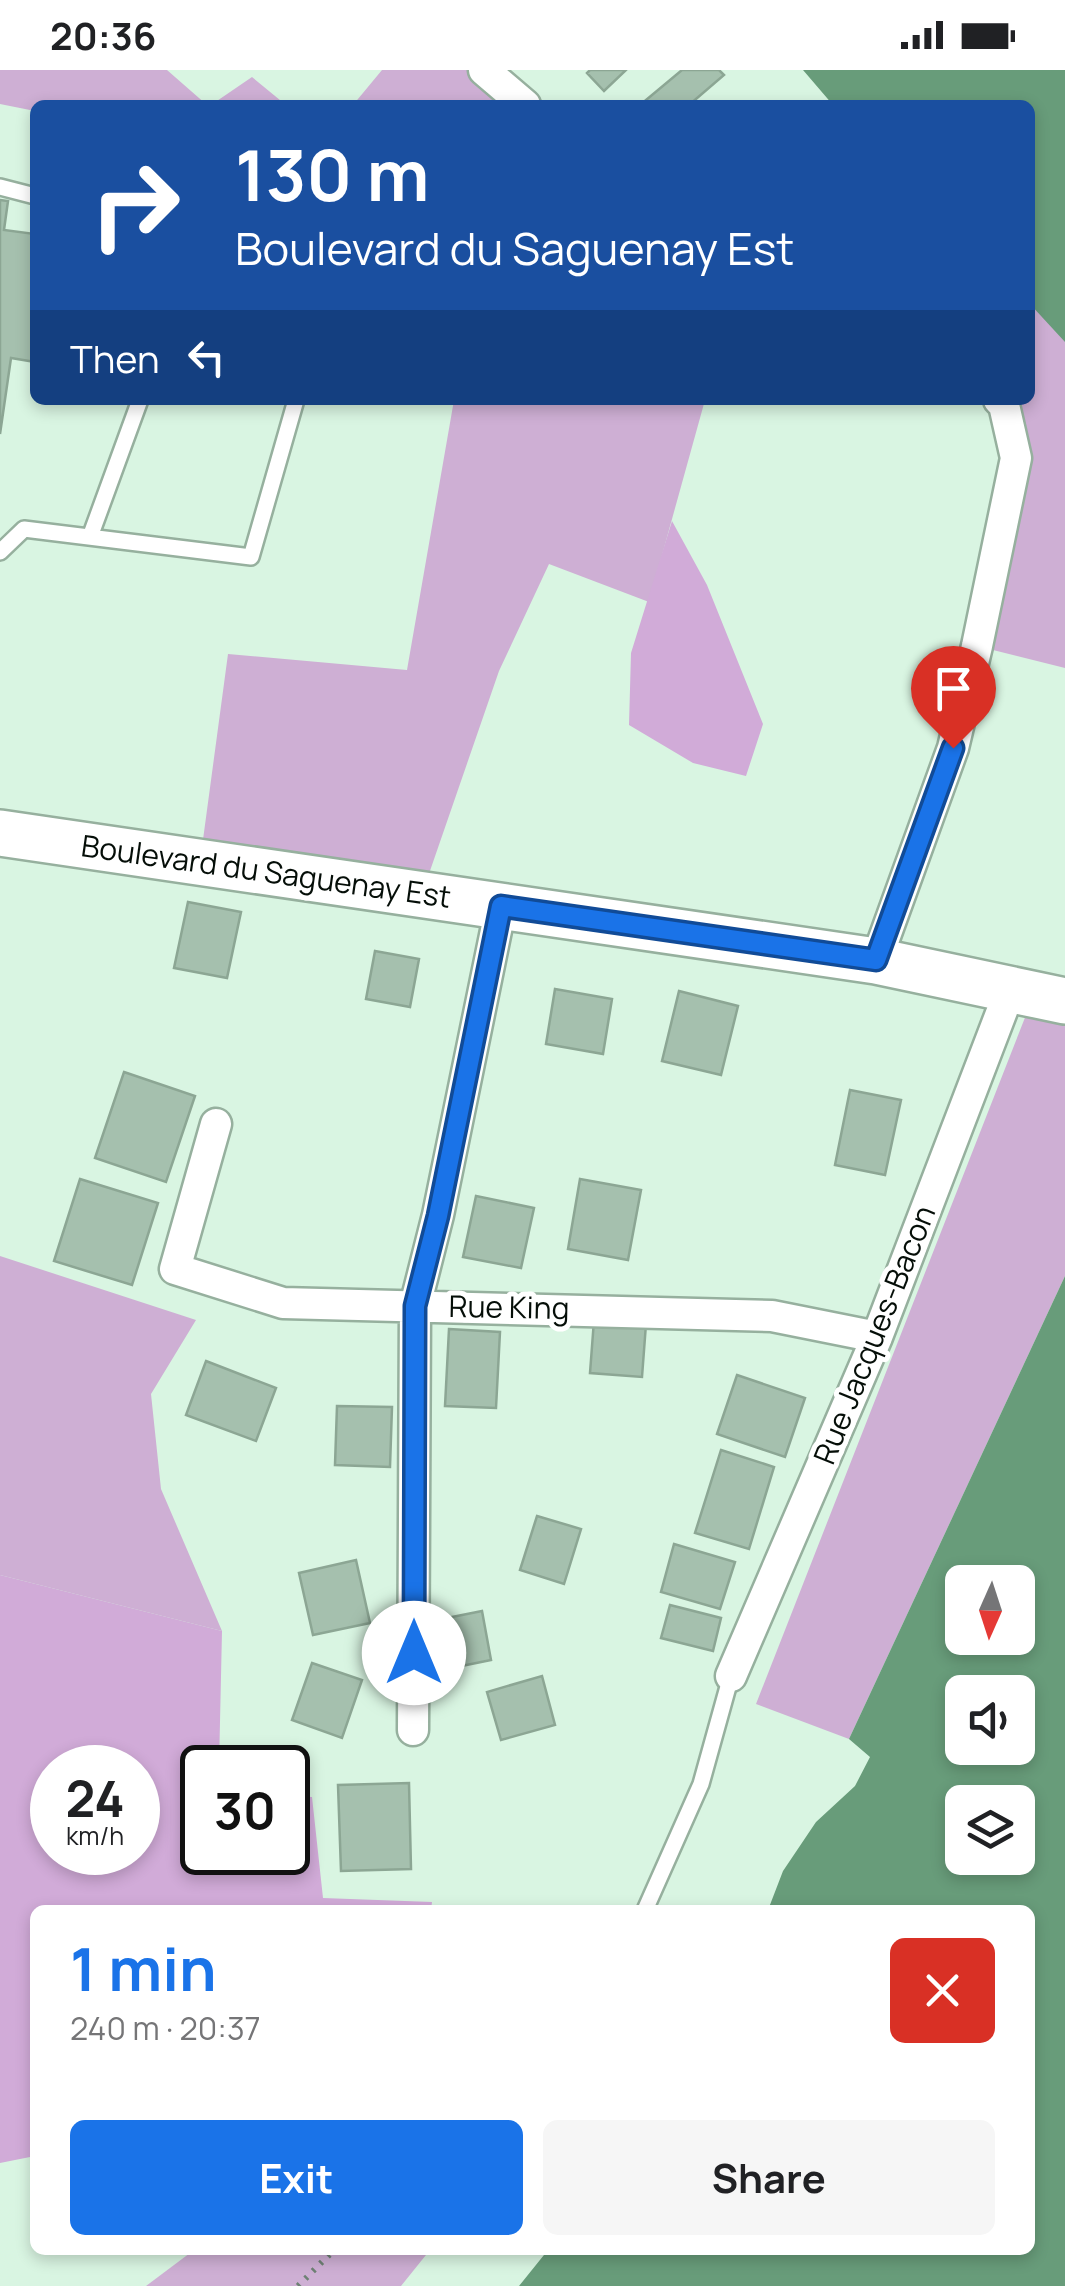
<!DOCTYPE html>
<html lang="en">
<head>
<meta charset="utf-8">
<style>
	body { margin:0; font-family:Manrope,sans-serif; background:#f6f6f6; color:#202124; height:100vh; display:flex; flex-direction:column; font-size:38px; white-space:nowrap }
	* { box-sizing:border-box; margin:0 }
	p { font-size:32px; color:#757577 }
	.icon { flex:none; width:55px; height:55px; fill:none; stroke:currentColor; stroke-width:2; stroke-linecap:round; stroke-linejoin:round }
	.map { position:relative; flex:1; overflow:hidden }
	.sheet { position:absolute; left:30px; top:1835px; width:1005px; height:350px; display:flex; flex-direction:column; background:#fff; border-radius:15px; box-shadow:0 5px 15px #0003 }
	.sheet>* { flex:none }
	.guide { position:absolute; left:30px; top:30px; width:1005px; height:305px; border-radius:15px; box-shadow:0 5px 15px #0003; background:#1a4fa0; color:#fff; overflow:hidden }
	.needle { width:65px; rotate:183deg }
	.tools { position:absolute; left:945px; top:1495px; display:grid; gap:20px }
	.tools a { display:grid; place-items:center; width:90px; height:90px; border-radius:15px; background:#fff; box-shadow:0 5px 15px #0003; font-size:50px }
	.speed { position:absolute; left:30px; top:1675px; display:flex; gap:20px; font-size:50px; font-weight:700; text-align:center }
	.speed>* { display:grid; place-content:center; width:130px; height:130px; border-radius:50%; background:#fff; box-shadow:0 5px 15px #0003; line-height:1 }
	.speed small { font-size:25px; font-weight:400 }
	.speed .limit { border:5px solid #111; border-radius:15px; background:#fff; color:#111 }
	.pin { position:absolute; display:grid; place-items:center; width:85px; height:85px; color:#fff; margin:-102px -42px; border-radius:50% 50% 50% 0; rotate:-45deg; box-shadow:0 0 10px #0007 }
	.pin .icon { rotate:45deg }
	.me { position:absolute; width:110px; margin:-55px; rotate:0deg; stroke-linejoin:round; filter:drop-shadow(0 0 8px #0008) }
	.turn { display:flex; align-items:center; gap:35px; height:210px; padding:0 40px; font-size:45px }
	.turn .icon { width:130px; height:130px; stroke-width:2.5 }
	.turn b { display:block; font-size:70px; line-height:85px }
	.then { display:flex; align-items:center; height:95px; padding:0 40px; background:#0003; gap:20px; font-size:38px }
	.round { display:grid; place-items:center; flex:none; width:105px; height:105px; border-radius:15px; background:#f6f6f6 }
	.head { display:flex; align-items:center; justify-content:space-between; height:170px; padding:0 40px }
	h1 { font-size:60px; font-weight:700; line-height:75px; color:#1a73e8 }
	.button { display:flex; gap:20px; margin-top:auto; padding:20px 40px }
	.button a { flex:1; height:115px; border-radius:15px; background:#1a73e8; color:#fff; font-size:40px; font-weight:700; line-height:115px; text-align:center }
	.button a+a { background:#f6f6f6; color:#202124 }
	.status { display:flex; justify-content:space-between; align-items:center; height:70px; padding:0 50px; background:#fff; direction:ltr }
	.status svg { height:28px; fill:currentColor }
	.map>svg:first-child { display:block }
	.green { fill:#ceafd4 }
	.forest { fill:#d1abd8; fill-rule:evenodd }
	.water { fill:#689c7a; fill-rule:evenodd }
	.building { fill:#a5c0ae; stroke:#8ca694; stroke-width:2.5 }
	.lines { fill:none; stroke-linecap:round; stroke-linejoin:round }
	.service-casing { stroke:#96b09e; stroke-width:20 }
	.minor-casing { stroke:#96b09e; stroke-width:35 }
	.secondary-casing { stroke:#96b09e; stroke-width:50 }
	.path { stroke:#6e8174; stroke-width:6; stroke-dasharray:2.5 8; stroke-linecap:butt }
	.service { stroke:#fff; stroke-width:15 }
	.minor { stroke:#fff; stroke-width:30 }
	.secondary { stroke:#fff; stroke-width:45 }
	.route-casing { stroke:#114b97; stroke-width:25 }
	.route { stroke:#1a73e8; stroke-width:18 }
	.labels { text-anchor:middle; stroke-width:10; stroke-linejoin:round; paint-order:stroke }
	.street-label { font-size:30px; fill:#050e08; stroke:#fff }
</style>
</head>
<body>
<div class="status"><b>20:36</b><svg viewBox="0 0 49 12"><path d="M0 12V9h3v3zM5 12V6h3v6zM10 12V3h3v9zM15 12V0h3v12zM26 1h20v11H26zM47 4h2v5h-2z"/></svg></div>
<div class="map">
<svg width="1065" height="2216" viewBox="0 0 1065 2216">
	<rect width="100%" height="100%" fill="#d9f5e2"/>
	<!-- green -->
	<path class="green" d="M0 0H167L207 35H35V41L0 34Z
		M382 0H484L525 35H353Z
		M252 7 286 35H211Z
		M1030 233 1065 270V598L977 576 1016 389 999 330H1030Z
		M454 330H705L649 532 549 494 499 601 422 824 200 792 228 584 407 600Z
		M1026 945 1065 954V1206L849 1669 756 1634Z
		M0 1186 196 1250 151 1324 161 1419 222 1561 0 1505Z
		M194 2180H430L401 2216H146Z"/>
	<!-- forest -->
	<path class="forest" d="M672 451 707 515 763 654 746 706 693 693 629 655 631 583Z
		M0 1505 222 1561 219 1697 202 1698V1782H288V1726L312 1727 323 1828 432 1832 431 1840H35V2086L0 2093ZM52 1698H138V1782H52Z"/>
	<!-- water -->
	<path class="water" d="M803 0H1065V272L1030 234V35H833Z
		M1065 1206V2216H519L548 2180H1030V1840H768L783 1801 816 1752 855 1716 870 1687 849 1669ZM962 1512H1018V1568H962ZM962 1622H1018V1678H962ZM962 1732H1018V1788H962Z"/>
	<!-- building -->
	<path class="building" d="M590 0H626L604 21 587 3Z
		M682 0H719L724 5 689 35H640Z
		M0 130 8 131 4 160 35 164V292L11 288 0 364Z
		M188 832 241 842 227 908 174 898Z
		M375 881 419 889 410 937 366 929Z
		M555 919 612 929 603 984 546 974Z
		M679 921 738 936 721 1005 662 991Z
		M124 1002 195 1026 166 1112 95 1088Z
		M850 1020 901 1030 885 1105 835 1095Z
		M80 1109 158 1133 132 1215 54 1191Z
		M580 1109 641 1120 628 1190 568 1179Z
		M476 1126 534 1138 521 1198 463 1187Z
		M594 1250 646 1254 642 1307 590 1303Z
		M449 1259 500 1262 496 1338 445 1336Z
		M206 1291 276 1318 256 1371 186 1345Z
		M737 1305 805 1328 785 1387 717 1364Z
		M337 1336 392 1337 390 1397 335 1395Z
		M721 1380 774 1397 749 1479 695 1463Z
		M537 1446 581 1459 564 1514 520 1500Z
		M674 1474 735 1492 720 1539 661 1522Z
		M356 1490 370 1553 313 1565 299 1503Z
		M670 1535 721 1548 713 1581 661 1568Z
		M482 1541 491 1590 437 1601 427 1552Z
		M312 1593 362 1610 342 1668 292 1650Z
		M542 1606 555 1655 501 1670 487 1622Z
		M409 1713 411 1799 341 1801 338 1715Z"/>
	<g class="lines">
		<defs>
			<path id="service" d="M0 117 35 126
				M90 467 140 330
				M0 482 24 459 251 487 296 330
				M645 1840 701 1714 731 1606"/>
			<path id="minor" d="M484 0 525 35
				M876 891 953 678 977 576 1016 388 1004 335 999 330
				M216 1054 175 1199 283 1233 772 1246 877 1267
				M731 1606 877 1267 1010 920
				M413 1660 415 1236 438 1145 501 836"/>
			<path id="secondary" d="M0 763 876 891 1065 931"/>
		</defs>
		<!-- service casing -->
		<use href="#service" class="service-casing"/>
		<!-- minor casing -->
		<use href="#minor" class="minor-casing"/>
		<!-- secondary casing -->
		<use href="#secondary" class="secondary-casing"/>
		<!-- path -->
		<path class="path" d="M298 2216 334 2180"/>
		<!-- service -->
		<use href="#service" class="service"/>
		<!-- minor -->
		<use href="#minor" class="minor"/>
		<!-- secondary -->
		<use href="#secondary" class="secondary"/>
	</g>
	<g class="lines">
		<defs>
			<path id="route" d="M414 1583 415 1236 438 1146 501 836 876 890 953 678"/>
		</defs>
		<!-- route casing -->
		<use href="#route" class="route-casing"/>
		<!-- route -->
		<use href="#route" class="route"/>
	</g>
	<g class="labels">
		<!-- street labels -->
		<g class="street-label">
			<text transform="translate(266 802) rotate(8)" y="10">Boulevard du Saguenay Est</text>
			<text transform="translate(509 1238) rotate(1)" y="10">Rue King</text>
			<text transform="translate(875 1265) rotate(-68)" y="10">Rue Jacques-Bacon</text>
		</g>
	</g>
</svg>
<div class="tools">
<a><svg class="needle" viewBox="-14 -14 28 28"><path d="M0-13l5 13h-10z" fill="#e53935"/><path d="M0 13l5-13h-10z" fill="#757577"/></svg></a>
<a><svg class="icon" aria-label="sound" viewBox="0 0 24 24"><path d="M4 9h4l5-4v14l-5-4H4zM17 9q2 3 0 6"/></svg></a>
<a><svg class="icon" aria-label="layers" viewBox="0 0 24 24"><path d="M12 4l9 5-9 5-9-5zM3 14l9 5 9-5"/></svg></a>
</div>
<div class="speed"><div>24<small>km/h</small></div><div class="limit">30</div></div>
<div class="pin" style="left:953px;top:678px;background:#d93025"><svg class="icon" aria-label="arrive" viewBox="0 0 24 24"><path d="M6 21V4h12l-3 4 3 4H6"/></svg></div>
<svg class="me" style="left:414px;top:1583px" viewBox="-20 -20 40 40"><circle r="19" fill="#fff"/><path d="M0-13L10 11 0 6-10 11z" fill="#1a73e8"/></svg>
<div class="guide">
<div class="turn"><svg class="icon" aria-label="right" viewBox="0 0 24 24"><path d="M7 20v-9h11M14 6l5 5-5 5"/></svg><div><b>130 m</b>Boulevard du Saguenay Est</div></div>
<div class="then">Then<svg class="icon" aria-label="left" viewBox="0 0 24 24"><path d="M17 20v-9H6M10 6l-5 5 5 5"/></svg></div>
</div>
<section class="sheet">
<div class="head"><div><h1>1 min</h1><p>240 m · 20:37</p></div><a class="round" style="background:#d93025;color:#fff"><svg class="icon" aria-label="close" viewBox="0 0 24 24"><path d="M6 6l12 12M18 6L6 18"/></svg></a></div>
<div class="button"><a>Exit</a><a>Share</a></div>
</section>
</div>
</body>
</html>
